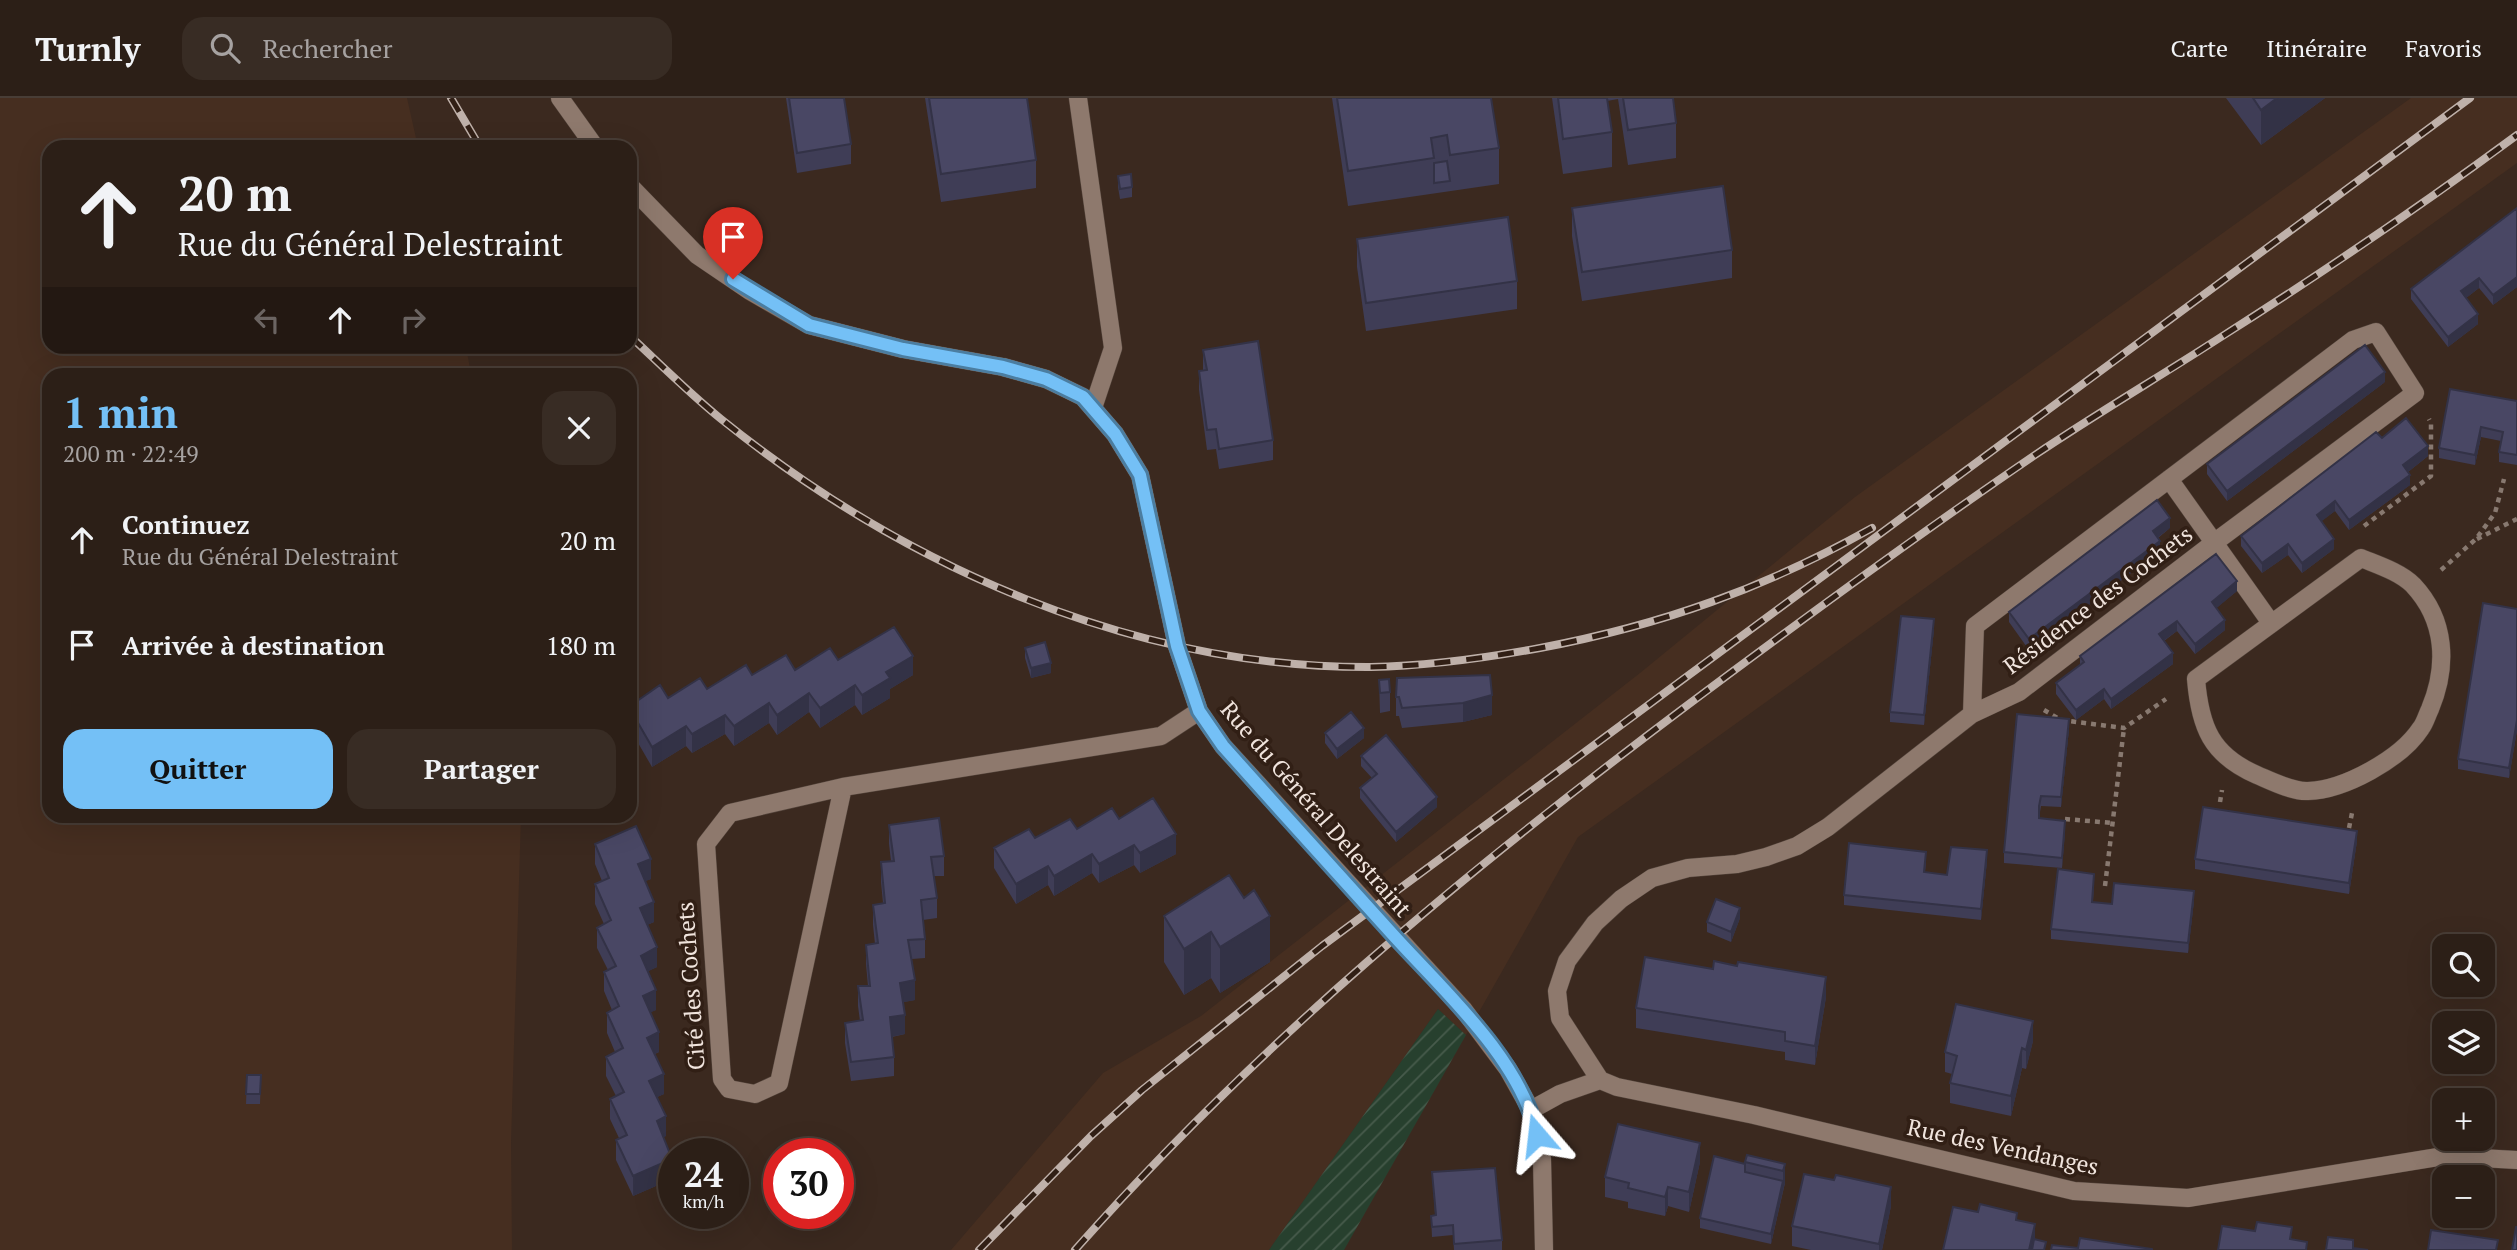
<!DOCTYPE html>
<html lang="fr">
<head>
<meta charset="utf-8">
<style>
	body { margin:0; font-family:"PT Serif",serif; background:#382c24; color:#f1f3f6; height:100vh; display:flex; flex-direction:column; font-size:26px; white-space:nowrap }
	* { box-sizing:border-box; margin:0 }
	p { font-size:23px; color:#a6a2a1 }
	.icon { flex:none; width:38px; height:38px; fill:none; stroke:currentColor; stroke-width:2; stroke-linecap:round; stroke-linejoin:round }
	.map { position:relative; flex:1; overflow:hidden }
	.drawer { position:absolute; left:42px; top:270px; width:595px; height:455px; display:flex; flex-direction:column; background:#2c1f17; border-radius:21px; box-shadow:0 7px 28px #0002,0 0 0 2px #483d36 }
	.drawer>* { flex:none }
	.hud { position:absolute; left:42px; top:42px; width:595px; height:214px; border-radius:21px; box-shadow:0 7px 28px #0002,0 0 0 2px #483d36; background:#2c1f17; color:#f1f3f6; overflow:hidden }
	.tools { position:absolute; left:2432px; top:836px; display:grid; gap:14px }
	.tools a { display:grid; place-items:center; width:63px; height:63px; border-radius:14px; background:#2c1f17; box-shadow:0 7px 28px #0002,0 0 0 2px #483d36; font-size:35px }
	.speed { position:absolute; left:658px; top:1040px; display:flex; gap:14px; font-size:35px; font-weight:700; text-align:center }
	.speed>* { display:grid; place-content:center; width:91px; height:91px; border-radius:50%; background:#2c1f17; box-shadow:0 7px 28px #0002,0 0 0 2px #483d36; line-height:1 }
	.speed small { font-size:18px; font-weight:400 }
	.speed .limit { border:10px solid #d22; background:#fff; color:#111 }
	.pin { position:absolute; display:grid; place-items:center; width:60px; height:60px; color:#fff; margin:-72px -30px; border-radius:50% 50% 50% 0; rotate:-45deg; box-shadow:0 0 7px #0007 }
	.pin .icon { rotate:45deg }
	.me { position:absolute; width:77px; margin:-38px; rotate:343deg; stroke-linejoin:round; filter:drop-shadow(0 0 5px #0008) }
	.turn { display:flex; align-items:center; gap:24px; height:147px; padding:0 21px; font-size:32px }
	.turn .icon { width:91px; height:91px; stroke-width:2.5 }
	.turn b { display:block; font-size:49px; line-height:60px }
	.lanes { display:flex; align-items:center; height:66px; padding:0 21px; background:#0003; justify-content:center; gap:35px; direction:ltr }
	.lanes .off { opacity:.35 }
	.round { display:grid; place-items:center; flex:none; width:74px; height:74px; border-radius:21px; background:#382c24 }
	.head { display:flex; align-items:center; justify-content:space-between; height:119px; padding:0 21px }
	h1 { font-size:42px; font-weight:600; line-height:52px; color:#74c0f6 }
	.cta { display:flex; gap:14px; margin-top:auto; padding:14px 21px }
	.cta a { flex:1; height:80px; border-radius:21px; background:#74c0f6; color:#111; font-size:28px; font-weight:600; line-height:80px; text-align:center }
	.cta a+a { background:#382c24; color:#f1f3f6 }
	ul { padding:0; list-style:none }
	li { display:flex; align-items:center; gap:21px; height:105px; padding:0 21px }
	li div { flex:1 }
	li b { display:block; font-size:26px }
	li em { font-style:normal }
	header { display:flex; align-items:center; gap:42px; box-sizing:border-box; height:98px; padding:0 35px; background:#2c1f17; border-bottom:2px solid #483d36 }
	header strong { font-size:33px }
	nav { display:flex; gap:38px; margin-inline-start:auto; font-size:24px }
	.search { width:490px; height:63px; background:#382c24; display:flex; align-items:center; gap:18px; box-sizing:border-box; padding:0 24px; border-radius:21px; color:#a6a2a1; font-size:26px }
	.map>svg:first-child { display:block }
	.built { fill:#462e20 }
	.garden { fill:url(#garden-furrows) }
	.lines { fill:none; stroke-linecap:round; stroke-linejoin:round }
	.minor-casing { stroke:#53443b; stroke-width:19 }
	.path { stroke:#887970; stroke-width:4.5; stroke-dasharray:5 5; stroke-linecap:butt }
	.minor { stroke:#8e796d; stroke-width:18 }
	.rail-casing { stroke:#bfb1aa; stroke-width:8 }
	.rail { stroke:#311f15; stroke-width:5; stroke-dasharray:16; stroke-linecap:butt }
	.wall { fill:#3f3d56 }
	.shaded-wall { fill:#333246 }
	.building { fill:#494764; stroke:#333246; stroke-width:2 }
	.route-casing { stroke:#4b7da0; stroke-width:18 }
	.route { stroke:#74c0f6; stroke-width:12 }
	.labels { text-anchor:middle; stroke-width:7; stroke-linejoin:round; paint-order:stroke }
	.street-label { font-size:23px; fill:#f0e4dd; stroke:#311f15 }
</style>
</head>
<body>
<header>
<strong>Turnly</strong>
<div class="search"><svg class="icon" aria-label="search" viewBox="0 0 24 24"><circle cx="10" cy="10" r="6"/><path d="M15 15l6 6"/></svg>Rechercher</div>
<nav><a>Carte</a><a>Itinéraire</a><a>Favoris</a></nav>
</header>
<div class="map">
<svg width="2517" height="1152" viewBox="0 0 2517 1152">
	<defs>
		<pattern id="garden-furrows" width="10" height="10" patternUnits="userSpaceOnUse" patternTransform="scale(1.75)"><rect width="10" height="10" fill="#27402e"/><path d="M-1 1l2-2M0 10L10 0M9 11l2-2" fill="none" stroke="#475b4c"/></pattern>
	</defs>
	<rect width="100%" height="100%" fill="#3b291f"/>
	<!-- built -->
	<path class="built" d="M0 0H407L418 49H49V248L466 249 471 276H49V718H521L511 1044 512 1152H0Z
		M2411 0H2517V65L1578 739 1466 937 1438 911 1269 1152H951L1103 975 1201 918 1640 575 1855 399Z"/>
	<!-- garden -->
	<path class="garden" d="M1438 911 1466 937 1344 1152H1269Z"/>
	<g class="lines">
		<defs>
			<path id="minor" d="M560 0 595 49
				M1078 0 1113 250 1093 310
				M630 88 697 157 750 193 809 227 903 251 1003 269 1046 281 1083 299 1115 336 1140 377 1177 548 1199 613 1223 648 1463 911 1508 971 1531 1012 1542 1061 1544 1152
				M2169 381 2271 525
				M2361 460C2378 467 2400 474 2413 487 2446 522 2448 568 2430 611 2427 617 2425 625 2421 630 2401 661 2344 692 2308 693 2293 694 2271 683 2257 677 2211 657 2200 629 2196 581Z
				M843 689 779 985 755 996 729 991 722 981 706 746 730 715 843 689 1161 638 1199 613
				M1600 982 1560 920 1557 893 1567 863 1595 825 1621 801 1652 780 1688 770 1737 766 1766 759 1797 748 1828 729 1972 616 2019 594 2215 444 2415 295 2376 234 2353 242 1975 528 1972 616
				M1531 1012 1560 996 1600 982 1617 989 1754 1017 2074 1093 2188 1100 2444 1058 2517 1062"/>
		</defs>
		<!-- minor casing -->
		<use href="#minor" class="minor-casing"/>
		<!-- path -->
		<path class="path" d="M2364 428 2431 378V325L2429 321
			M2477 441 2517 421
			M2441 472 2476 441 2495 415 2504 381
			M2044 612 2061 622 2124 630 2166 601
			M2220 704 2222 692
			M2065 721 2113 725
			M2349 730 2352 715
			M2105 788 2124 630"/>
		<!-- minor -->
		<use href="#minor" class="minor"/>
		<defs>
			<path id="rail" d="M451 0 480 49
				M630 238C660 266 689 295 721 321 905 469 1132 570 1371 569 1428 568 1485 560 1540 550 1662 527 1765 490 1872 430
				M979 1152 1091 1038 1142 992 1322 848 2470 0
				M1075 1152C1257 946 1465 774 1685 609 1800 523 1916 438 2035 357 2096 316 2159 279 2221 239 2322 175 2421 108 2517 37"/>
		</defs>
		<!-- rail casing -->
		<use href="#rail" class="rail-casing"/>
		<!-- rail -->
		<use href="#rail" class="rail"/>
	</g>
	<!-- wall -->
	<path class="wall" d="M786 0H844L851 46V66L797 75Z
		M925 0H1027L1036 62V90L941 104Z
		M1332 0H1491L1499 50V86L1348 108Z
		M1552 0H1673L1676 25V60L1628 67 1618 1 1607 3 1612 34V69L1563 76Z
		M2226 0H2325L2261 47Z
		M1118 78 1132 89V99L1120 101 1118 89Z
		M1572 110 1732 152V180L1582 203 1572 138Z
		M2517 110V189L2493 207 2479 190 2466 200 2478 226 2448 249 2411 201V191Z
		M1357 141 1517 183V211L1366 233 1357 169Z
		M1203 252 1273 342V362L1219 371 1216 351 1207 352 1199 292V273L1203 272Z
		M2385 284 2227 403 2207 376V366Z
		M2517 303V367L2499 364V354L2501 343 2481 339 2475 367 2439 360V350Z
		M2382 340 2428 358 2408 374 2410 387 2349 432 2335 413 2321 423 2334 451 2302 475 2288 457 2262 475 2241 448V438Z
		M2170 430 2158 440 2160 453 2029 552 2009 524V514Z
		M2237 493 2216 510 2225 532 2195 556 2177 533 2164 543 2173 566 2111 611 2104 601 2076 622 2056 596V585L2080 567V558Z
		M2517 511V632L2509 680 2458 671V661Z
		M1934 531 1924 627 1890 624V614Z
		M1025 550 1051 575 1031 580 1025 560Z
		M838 562 913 577 890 591V600L862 617 855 607 820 630 809 614 777 637 769 625 734 648 725 636 692 655 686 648 652 669 630 631V608L707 591 752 577 795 572Z
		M1490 577 1492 617 1463 624 1402 630 1399 618H1396V599Z
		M1379 582 1390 594V613L1380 615Z
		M2069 631 2061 709 2041 708 2039 720 2065 733 2062 770 2004 765V754Z
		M1325 635 1364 640 1337 661 1325 645Z
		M1361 658 1437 709 1396 744 1360 700V690L1372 680 1361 668Z
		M1119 721 1176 756 1140 775 1134 767 1099 785 1092 775 1054 798 1048 787 1016 806 994 770V750Z
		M889 727 944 758V778H934L937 800V820L923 822 925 841V860L912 861 915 902 903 904 905 936 892 939 894 959V978L851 983 845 945V925L860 923 858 908V888H868L866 866V847L875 846 873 827V807L883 805 881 784V764L891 763 889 746Z
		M2357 743 2349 796 2195 771V761Z
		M595 746 651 781 645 783 654 824 647 827 657 869 648 873 656 912 650 914 659 954 655 956 664 996 657 999 666 1038 663 1039 672 1081 633 1098 616 1062V1042L619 1040 610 1021V1001L616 998 606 978V959L615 954 607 935V915L612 912 604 893V874L608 872 597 850V830L604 826 595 806V786L602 783 595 766Z
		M1987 763 1981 822 1844 807V797L1926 764 1925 774 1947 777Z
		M1229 777 1270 864 1220 895 1211 880 1184 897 1164 864V818Z
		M2094 786 2093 804 2112 806 2194 803 2188 855 2051 841V831Z
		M1740 820 1731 844 1707 834V824Z
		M1826 899 1815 967 1785 962V954L1636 930V910Z
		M2033 943 2026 971 2022 970 2011 1018 1950 1005V985L1952 976 1945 974V954Z
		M247 977H261L260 1006H246Z
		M1747 1057 1785 1066V1085L1771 1146 1700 1130V1120L1745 1066Z
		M1700 1064 1689 1114 1668 1108 1665 1118 1628 1110V1104L1605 1099V1079Z
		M1432 1074 1502 1142V1152H1454L1453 1137 1432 1139 1431 1118 1435 1117Z
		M1834 1082 1891 1108 1882 1152H1811L1792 1148V1128Z"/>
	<!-- shaded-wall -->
	<path class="shaded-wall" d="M2277 0H2325L2261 47V12Z
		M2517 179V189L2493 207V197Z
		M2479 180V190L2461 204V193Z
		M2478 216V226L2448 249V239Z
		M2385 274V284L2227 403V393Z
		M2481 329V339L2475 367V357Z
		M2428 348V358L2403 378V367Z
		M2410 377V387L2349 432V422Z
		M2335 403V413L2317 427V417Z
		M2170 420V430L2153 443V433Z
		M2334 441V451L2302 475V465Z
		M2160 443V453L2029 552V541Z
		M2288 446V457L2262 475V465Z
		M2237 483V493L2212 514V504Z
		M1934 521V531L1924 627V617Z
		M2225 522V532L2195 556V546Z
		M2177 523V533L2159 546V536Z
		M2173 555V566L2111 611V601Z
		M913 558V577L890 591V600L862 617V597L886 574Z
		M1051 565V575L1031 580V570Z
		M855 587V607L820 630V610Z
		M2104 591V601L2076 622V612Z
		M809 595V614L777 637V617Z
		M1492 597V617L1463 624V605Z
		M769 605V625L734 648V628Z
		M725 617V636L692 655V636Z
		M2069 621V631L2061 709V699Z
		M2517 622V632L2509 680V670Z
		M686 628V648L652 669V649Z
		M1364 630V640L1337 661V651Z
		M1437 699V709L1396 744V734Z
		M2065 723V733L2062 770V760Z
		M2357 733V743L2349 796V785Z
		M1176 736V756L1140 775V755Z
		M1134 747V767L1099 785V766Z
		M1987 752V763L1981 822V811Z
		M1092 756V775L1054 798V778Z
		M651 761V781L638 786V766Z
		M1048 768V787L1016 806V786Z
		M2194 793V803L2188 855V845Z
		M654 804V824L640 830V810Z
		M1740 810V820L1731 844V834Z
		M1270 818V864L1220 895V849Z
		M1211 834V880L1184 897V851Z
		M657 849V869L641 877V858Z
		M1826 879V899L1815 967V948Z
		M915 882V902L900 905V885Z
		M656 892V912L643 918V898Z
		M905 917V936L890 939V919Z
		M2033 923V943L2026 971V952Z
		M659 934V954L647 959V940Z
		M2022 950V970L2011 1018V998Z
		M664 976V996L649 1003V983Z
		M666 1018V1038L657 1043V1023Z
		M1700 1045V1064L1689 1114V1094Z
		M672 1061V1081L633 1098V1078Z
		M1785 1066V1085L1783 1093V1073Z
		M1783 1083V1093L1771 1146V1136Z
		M1668 1089V1108L1665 1118V1099Z
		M1891 1089V1108L1882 1152H1879V1146Z
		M2035 1126V1146L2034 1152H2029Z"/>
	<!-- building -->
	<path class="building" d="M789 0H844L851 46 797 55Z
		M929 0H1027L1036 62 941 76Z
		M1337 0H1491L1499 50 1450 57 1447 37 1431 40 1434 60 1348 73Z
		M1558 0H1607L1612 34 1563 41Z
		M1623 0H1673L1676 25 1628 32Z
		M2253 0H2277L2261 12Z
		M1447 63 1450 83 1434 85V65Z
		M1131 76 1132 89 1120 91 1118 78Z
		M1723 88 1732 152 1582 174 1572 110Z
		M2517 110V179L2493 197 2479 180 2461 193 2478 216 2448 239 2411 191Z
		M1508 119 1517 183 1366 205 1357 141Z
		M1258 243 1273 342 1219 351 1216 331 1207 332 1199 273 1207 272 1203 252Z
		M2365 247 2385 274 2227 393 2207 366Z
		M2450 291 2517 303V357L2499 354 2503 334 2481 329 2475 357 2439 350Z
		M2406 320 2428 348 2403 367 2410 377 2349 422 2335 403 2317 417 2334 441 2302 465 2288 446 2262 465 2241 438 2376 334 2382 340Z
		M2157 402 2170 420 2153 433 2160 443 2029 541 2009 514Z
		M2216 456 2237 483 2212 504 2225 522 2195 546 2177 523 2159 536 2173 555 2111 601 2104 591 2076 612 2056 585 2084 564 2080 558Z
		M2483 505 2517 511V622L2509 670 2458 661Z
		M1901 518 1934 521 1924 617 1890 614Z
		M894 529 913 558 886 574 890 580 862 597 855 587 820 610 809 595 777 617 769 605 734 628 725 617 692 636 686 628 652 649 630 611V608L660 587 668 600 700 580 707 591 746 567 752 577 786 557 795 572 830 550 838 562Z
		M1045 544 1051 565 1031 570 1025 550Z
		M1490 577 1492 597 1463 605 1402 610 1399 599H1396L1397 580Z
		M1389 581 1390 594 1380 595 1379 582Z
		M1351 614 1364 630 1337 651 1325 635Z
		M2017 616 2069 621 2061 699 2041 698 2039 708V720L2065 723 2062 760 2004 754Z
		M1386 637 1437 699 1396 734 1360 690 1377 676 1361 658Z
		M1153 700 1176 736 1140 755 1134 747 1099 766 1092 756 1054 778 1048 768 1016 786 994 750 1029 731 1035 740 1070 721 1077 731 1112 710 1119 721Z
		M2203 709 2357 733 2349 785 2195 761Z
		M939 720 944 758 931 759 937 800 921 802 925 841 908 842 915 882 900 885 905 917 890 919 894 959 851 964 845 925 863 922 858 888H870L866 847 878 845 873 807 885 805 881 764 894 763 889 727Z
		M636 728 651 761 638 766 654 804 640 810 657 849 641 858 656 892 643 898 659 934 647 940 664 976 649 983 666 1018 657 1023 672 1061 633 1078 616 1042 627 1037 610 1001 624 994 606 959 623 950 607 915 619 908 604 874 616 868 597 830 611 822 595 786 609 780 595 746Z
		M1849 745 1926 754 1924 774 1947 777 1951 749 1987 752 1981 811 1844 797Z
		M2058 771 2094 776 2092 804 2112 806 2114 785 2194 793 2188 845 2051 831Z
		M1229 777 1244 800 1254 792 1270 818 1220 849 1211 834 1184 851 1164 818Z
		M1716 801 1740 810 1731 834 1707 824Z
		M1645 859 1713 871 1714 863 1737 868 1738 864 1826 879 1815 948 1785 943V934L1636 910Z
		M1956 906 2033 923 2026 952 2022 950 2011 998 1950 985 1957 958 1945 954Z
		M247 977H261L260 996H246Z
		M1618 1026 1700 1045 1689 1094 1668 1089 1665 1099 1628 1090 1629 1085 1605 1079Z
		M1747 1057 1785 1066 1783 1073 1745 1064Z
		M1714 1058 1745 1066V1074L1783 1083 1771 1136 1700 1120Z
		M1495 1070 1502 1142 1454 1146 1453 1127 1432 1129 1431 1118 1436 1117 1432 1074Z
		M1804 1076 1834 1082 1836 1077 1891 1089 1879 1146 1792 1128Z
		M1980 1106 2017 1115 2016 1122 2035 1126 2029 1152H1943L1953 1109 1978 1114Z
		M2257 1124 2292 1129 2290 1141 2307 1144 2306 1152H2218L2222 1128 2255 1133Z
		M2516 1129H2517V1152H2512Z
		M2431 1132 2498 1142 2496 1152H2428Z
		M2328 1139 2353 1142V1150L2368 1152H2326Z
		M2080 1140 2152 1151V1152H2051L2052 1147 2078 1150Z
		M2034 1141 2046 1144 2044 1152H2032Z"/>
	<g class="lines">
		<defs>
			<path id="route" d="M733 181 809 227 903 251 1003 269 1046 281 1083 299 1115 336 1140 377 1177 548 1199 613 1223 648C1280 712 1337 775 1395 839 1445 894 1521 962 1537 1037"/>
		</defs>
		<!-- route casing -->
		<use href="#route" class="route-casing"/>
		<!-- route -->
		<use href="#route" class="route"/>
	</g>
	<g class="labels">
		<!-- street labels -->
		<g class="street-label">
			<text transform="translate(2098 502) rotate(-37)" y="8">Résidence des Cochets</text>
			<text transform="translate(1316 711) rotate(49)" y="8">Rue du Général Delestraint</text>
			<text transform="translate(691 888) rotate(-94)" y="8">Cité des Cochets</text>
			<text transform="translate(2003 1049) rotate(12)" y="8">Rue des Vendanges</text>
		</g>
	</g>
</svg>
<div class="tools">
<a><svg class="icon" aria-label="search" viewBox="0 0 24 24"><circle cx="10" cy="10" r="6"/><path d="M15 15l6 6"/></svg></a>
<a><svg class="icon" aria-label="layers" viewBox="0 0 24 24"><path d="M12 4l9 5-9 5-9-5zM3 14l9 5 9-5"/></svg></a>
<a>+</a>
<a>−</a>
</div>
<div class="speed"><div>24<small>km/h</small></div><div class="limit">30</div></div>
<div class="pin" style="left:733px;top:181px;background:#d93025"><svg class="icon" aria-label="arrive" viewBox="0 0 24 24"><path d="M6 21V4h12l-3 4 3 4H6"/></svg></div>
<svg class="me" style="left:1537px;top:1037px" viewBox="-20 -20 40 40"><path d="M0-17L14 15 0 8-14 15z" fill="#74c0f6" stroke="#fff" stroke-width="4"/></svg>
<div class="hud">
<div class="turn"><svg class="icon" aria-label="ahead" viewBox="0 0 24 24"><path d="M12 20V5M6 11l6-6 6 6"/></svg><div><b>20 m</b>Rue du Général Delestraint</div></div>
<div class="lanes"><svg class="icon off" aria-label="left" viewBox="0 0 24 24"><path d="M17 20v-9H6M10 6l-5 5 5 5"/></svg><svg class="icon" aria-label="ahead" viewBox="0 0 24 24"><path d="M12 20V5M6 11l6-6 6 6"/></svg><svg class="icon off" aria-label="right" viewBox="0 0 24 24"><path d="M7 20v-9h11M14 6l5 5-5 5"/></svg></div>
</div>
<section class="drawer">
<div class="head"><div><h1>1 min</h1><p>200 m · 22:49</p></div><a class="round"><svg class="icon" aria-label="close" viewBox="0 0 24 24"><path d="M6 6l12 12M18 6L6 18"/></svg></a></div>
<ul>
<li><svg class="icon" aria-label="ahead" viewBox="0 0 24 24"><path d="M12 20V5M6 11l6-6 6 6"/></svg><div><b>Continuez</b><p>Rue du Général Delestraint</p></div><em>20 m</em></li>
<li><svg class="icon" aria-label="arrive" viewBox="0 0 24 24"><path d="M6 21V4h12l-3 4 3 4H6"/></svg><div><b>Arrivée à destination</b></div><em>180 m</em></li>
</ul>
<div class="cta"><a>Quitter</a><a>Partager</a></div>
</section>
</div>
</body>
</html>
